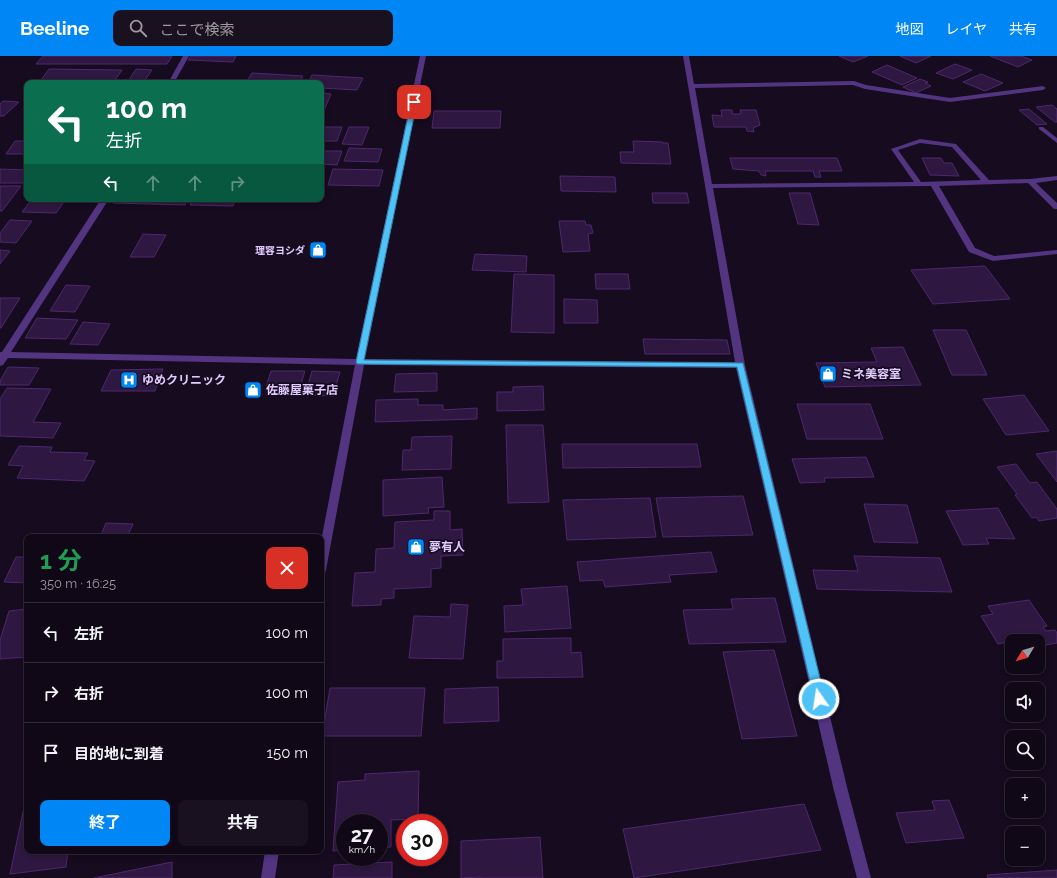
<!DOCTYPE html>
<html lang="ja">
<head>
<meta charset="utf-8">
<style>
	body { margin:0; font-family:Raleway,"Noto Sans JP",sans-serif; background:#191120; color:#f1f3f6; height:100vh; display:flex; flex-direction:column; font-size:15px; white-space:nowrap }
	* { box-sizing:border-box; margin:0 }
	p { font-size:13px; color:#9c9aa1 }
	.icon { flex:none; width:22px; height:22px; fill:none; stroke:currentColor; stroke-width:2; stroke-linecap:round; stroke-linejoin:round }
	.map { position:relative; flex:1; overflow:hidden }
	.drawer { position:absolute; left:24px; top:478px; width:300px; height:320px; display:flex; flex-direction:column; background:#100817; border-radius:8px; box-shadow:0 2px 6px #0003,0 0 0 1px #302936 }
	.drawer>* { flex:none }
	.top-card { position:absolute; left:24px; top:24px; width:300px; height:122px; border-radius:8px; box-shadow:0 2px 6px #0003,0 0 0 1px #302936; background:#0b6e4f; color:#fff; overflow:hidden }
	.needle { width:26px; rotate:232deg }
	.tools { position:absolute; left:1005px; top:578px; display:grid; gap:8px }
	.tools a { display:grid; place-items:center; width:40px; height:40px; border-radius:8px; background:#100817; box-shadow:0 2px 6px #0003,0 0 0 1px #302936; font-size:20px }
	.speed { position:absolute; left:336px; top:758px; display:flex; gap:8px; font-size:20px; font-weight:700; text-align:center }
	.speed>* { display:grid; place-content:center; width:52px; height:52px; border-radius:50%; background:#100817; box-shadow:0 2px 6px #0003,0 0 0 1px #302936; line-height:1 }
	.speed small { font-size:10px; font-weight:400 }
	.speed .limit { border:6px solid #d22; background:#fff; color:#111 }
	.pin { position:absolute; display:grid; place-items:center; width:34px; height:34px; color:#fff; margin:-17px; border-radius:8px; box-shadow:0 2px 6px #0006 }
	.me { position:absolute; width:44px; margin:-22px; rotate:347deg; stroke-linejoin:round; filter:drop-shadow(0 0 3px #0008) }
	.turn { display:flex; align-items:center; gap:14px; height:84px; padding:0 16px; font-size:18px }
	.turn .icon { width:52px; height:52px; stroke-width:2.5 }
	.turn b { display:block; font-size:28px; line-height:34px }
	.lanes { display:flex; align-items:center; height:38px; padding:0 16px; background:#0003; justify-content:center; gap:20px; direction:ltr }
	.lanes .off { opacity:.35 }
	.round { display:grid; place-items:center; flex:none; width:42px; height:42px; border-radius:8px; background:#191120 }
	.overview { display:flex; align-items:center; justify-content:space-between; height:68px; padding:0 16px }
	h1 { font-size:24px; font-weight:700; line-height:30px; color:#1e9e55 }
	.action { display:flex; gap:8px; margin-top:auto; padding:8px 16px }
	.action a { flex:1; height:46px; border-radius:8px; background:#0087f5; color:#fff; font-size:16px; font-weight:700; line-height:46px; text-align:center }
	.action a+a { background:#191120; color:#f1f3f6 }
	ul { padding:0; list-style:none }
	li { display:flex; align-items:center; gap:12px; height:60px; padding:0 16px; border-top:1px solid #302936 }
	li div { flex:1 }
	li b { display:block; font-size:15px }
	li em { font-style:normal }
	header { display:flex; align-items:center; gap:24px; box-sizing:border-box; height:56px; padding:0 20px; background:#0087f5; color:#fff }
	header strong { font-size:19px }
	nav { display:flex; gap:22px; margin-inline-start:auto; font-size:14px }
	.search { width:280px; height:36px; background:#191120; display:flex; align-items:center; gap:10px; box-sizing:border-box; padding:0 14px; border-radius:8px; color:#9c9aa1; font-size:15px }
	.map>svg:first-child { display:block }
	.building { fill:#2e1741; stroke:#4e286e }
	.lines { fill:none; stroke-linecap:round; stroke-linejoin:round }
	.minor { fill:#523480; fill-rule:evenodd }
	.route { fill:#4fc3f7; stroke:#337fa1 }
	.labels { text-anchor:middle; stroke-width:3.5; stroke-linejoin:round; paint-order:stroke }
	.far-poi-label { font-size:10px; font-weight:bold; fill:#e2caff; stroke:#160b1f; text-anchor:end }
	.poi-label { font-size:12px; font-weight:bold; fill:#e2caff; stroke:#160b1f; text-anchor:start }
</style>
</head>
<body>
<header>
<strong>Beeline</strong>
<div class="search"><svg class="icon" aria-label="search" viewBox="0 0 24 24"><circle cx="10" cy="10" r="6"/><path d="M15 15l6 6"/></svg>ここで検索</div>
<nav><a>地図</a><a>レイヤ</a><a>共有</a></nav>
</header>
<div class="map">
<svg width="1057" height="822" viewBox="0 0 1057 822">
	<rect width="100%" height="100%" fill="#160b1f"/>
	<!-- building -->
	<path class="building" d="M43 0H172L167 8H36Z
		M191 0H236L233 6 188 4Z
		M839 0H868L853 6Z
		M900 0H931L916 7Z
		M990 0H1021L1032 4 1018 11Z
		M955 8 972 14 953 23 936 17Z
		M887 9 917 22 902 29 872 16Z
		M49 13 122 14 115 24H41Z
		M136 13 152 14 143 27H127Z
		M252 17 303 20 299 27H246Z
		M981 18 1003 27 985 35 963 26Z
		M312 19 363 22 357 34 321 32V27H308Z
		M920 23 928 26 925 27 931 30 916 37 903 31Z
		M321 37 331 38 322 59H321Z
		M3 45 19 46 4 60H0V48Z
		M1052 49 1057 53V66H1055L1036 51Z
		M1029 53 1047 68 1037 69 1019 54Z
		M721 54H732V58H741L740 54H756L760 69 753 72 754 76 747 75 746 71H714L712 59 722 60Z
		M434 55H501L500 72H432Z
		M321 71H342L337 85H321Z
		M349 71H369L362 89 342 88Z
		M15 85H27V94L24 98H6Z
		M633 85 663 86V87H668L671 108 621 107 620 96H634Z
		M349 92 382 93 378 106 344 105Z
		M321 95H342L337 109 321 108Z
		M730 102H837L842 115H819L821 121H815L813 115H765L766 120 761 119 759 115 733 113Z
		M922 102H941L944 107H952L959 120 930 119Z
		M0 113 27 114V127H0Z
		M333 113 383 114 379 130 328 129Z
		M560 120 615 121 616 136 561 135Z
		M0 130H21L2 155H0Z
		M652 137H687L689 147H653Z
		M789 137H810L819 169 798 168Z
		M32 143H66L56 157 22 156Z
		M115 143H188L185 149 113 147Z
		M193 143H236L233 150 190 149Z
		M10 164 32 165 16 187 0 186V177Z
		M559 165H585L586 169H591L593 177 588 178 590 195 563 196Z
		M143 178 166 179 154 201H130Z
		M0 194 10 195 0 208Z
		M475 198 527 200 526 216 472 214Z
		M985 210 1010 243 933 248 911 214Z
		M514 218 554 219V277L511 276Z
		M595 218H628L630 233H596Z
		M66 229 90 230 75 256 50 255Z
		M0 242H20L1 272H0Z
		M564 243 597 244 598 267H564Z
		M37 262 78 264 66 283 25 282Z
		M83 266 110 268 98 289 70 288Z
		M933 274H966L987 319H952Z
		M643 283 727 284 730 298H645Z
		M903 291 921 329 825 331 816 307 877 306 871 292Z
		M8 311 39 312 29 329H0V325Z
		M163 313 155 335H101L111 314Z
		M271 315H305L299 335 265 334Z
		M312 315 340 316 333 340 305 339Z
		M437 317V335L394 336 396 318Z
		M543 330 544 354 497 355V336H513V331Z
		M7 332 51 333 33 366 61 367 53 382 0 380V343Z
		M1024 339 1049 375 1006 379 983 343Z
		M418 343V349H443V354L477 352V363L375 366 376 344Z
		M797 348H870L883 383H807Z
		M506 369H543L549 446 508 447Z
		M452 380 451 413 402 414 403 394H411L412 381Z
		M562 388H697L701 411 563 412Z
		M19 390 52 391 50 396 88 397 84 404 95 405 84 425 17 422 23 410 8 409Z
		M1057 395V426L1036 398Z
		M866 401 874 421 824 422 825 426 800 427 792 403Z
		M1016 408 1030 427 1037 426 1057 453V462L1039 465 1036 461 1032 462 1015 439 1017 438 997 411Z
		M442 421 444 451 428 452 429 457 383 460V424Z
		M743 440 753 479 663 481 656 442Z
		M650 442 656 481 567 484 563 444Z
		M864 448 907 449 918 487 874 486Z
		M998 452 1015 483 986 482 989 488 963 489 946 455Z
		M434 455H450V474L462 473 463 499 441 500V512L431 513V531L394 533V542L381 543V549L352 550 355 517 375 516 376 493 394 492 395 466 434 464Z
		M106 467 133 468 127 481H100Z
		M711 496 717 516 669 519 671 526 605 531 603 524 580 525 577 506Z
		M854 500 940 502 952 536 817 533 813 514 858 515Z
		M16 501H27V527L4 526Z
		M567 530 571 572 505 576 504 550 523 549 521 533Z
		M775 542 786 586 689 588 683 554 733 553 731 543Z
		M1029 544 1047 570 1043 571 1046 575 1055 574 1057 577V587L1038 590V585H1012V594L1007 586 998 588 981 560 993 558 988 550Z
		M451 548 468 549 463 603 409 602 414 560 450 561Z
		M27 553V601L0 603V584L9 555Z
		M571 582V597L581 596 583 621 497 622V605H503V583Z
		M774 594 797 680 742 683 723 596Z
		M498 631 499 665 444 667 445 633Z
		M330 632H425L421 680H322Z
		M419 715 418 763 391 764V791L379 792V767H345V794L333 795 338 726 365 724V718Z
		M27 737V795H68L66 811 10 818Z
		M949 744 964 782 906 787 896 757 935 754 932 745Z
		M804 748 821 794 634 822 623 773Z
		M540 781 543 822H480V821L461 822V785Z
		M172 806V822H94Z
		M392 806V822H333L334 809Z
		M1057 814V822H988L987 819Z"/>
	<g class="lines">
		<!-- minor -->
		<path class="minor" d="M183 0H189L174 27H168Z
			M420 0H426L365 303 735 306 683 0H689L694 28 854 25 866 29 950 42 1043 30 1046 32 1043 34 950 46 865 33 853 29 695 32 712 128 914 126 891 93 920 83 956 88 989 124 1030 123 1057 120V124L1036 127 1057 147V153H1054L1028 127 939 130 975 192 994 200 1057 194V198L993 205 969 196 931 130 713 132 745 309 848 735 871 822H857L834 735 736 312 364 309 326 514 325 517 321 518V485L355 309 8 302 3 309 0 310V296H2L101 143H109L11 296 356 303ZM920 87 952 91 981 124 921 126 898 94Z
			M1039 71H1043L1057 82V87L1039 73Z
			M265 795H279L275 822H261Z"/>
	</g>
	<!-- route -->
	<path class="route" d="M414 44 417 46 364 304 743 307 825 643 823 647 819 648 815 647 814 643 737 311 357 308 356 306 411 46Z"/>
	<!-- icons -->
	<defs>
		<symbol id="shop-square" viewBox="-11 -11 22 22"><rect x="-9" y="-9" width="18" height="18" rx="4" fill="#0087f5" stroke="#160b1f"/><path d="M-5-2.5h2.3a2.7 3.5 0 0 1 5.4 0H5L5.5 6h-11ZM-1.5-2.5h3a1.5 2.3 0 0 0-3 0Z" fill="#fff"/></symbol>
		<symbol id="hospital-square" viewBox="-11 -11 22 22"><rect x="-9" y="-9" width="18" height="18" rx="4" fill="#0087f5" stroke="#160b1f"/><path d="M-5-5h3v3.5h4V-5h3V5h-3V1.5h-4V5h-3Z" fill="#fff"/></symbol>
	</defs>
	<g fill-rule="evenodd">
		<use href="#shop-square" x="308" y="184" width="20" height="20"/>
		<use href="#shop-square" x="818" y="308" width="20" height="20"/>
		<use href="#hospital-square" x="119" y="314" width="20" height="20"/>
		<use href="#shop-square" x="243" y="324" width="20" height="20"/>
		<use href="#shop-square" x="406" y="481" width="20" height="20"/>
	</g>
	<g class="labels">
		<!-- far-poi labels -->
		<g class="far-poi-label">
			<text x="305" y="198">理容ヨシダ</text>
		</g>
		<!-- poi labels -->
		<g class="poi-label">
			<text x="841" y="322">ミネ美容室</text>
			<text x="142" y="328">ゆめクリニック</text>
			<text x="266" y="338">佐藤屋菓子店</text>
			<text x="429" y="495">夢有人</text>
		</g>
	</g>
</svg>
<div class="tools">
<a><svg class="needle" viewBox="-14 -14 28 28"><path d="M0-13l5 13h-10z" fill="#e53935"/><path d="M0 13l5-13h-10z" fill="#9c9aa1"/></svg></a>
<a><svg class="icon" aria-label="sound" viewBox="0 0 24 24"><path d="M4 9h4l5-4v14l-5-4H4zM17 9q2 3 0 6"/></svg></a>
<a><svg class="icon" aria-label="search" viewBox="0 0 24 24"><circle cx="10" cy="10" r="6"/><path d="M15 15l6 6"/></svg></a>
<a>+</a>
<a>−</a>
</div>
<div class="speed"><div>27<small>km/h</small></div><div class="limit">30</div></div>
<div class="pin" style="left:414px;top:46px;background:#d93025"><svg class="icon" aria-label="arrive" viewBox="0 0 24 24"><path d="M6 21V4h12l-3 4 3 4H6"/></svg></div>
<svg class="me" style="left:819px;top:643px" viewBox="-20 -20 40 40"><circle r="17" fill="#4fc3f7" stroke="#fff" stroke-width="3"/><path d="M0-11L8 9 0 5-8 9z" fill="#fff"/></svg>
<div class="top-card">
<div class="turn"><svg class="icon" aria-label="left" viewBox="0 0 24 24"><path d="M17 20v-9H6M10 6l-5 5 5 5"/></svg><div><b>100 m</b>左折</div></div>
<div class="lanes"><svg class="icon" aria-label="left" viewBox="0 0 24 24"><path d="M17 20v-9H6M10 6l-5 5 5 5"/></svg><svg class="icon off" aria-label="ahead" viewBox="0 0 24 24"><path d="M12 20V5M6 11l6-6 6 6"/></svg><svg class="icon off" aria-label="ahead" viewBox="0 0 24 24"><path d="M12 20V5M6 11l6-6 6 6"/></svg><svg class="icon off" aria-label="right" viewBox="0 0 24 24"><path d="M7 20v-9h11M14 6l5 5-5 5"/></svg></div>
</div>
<section class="drawer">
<div class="overview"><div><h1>1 分</h1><p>350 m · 16:25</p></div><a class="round" style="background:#d93025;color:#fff"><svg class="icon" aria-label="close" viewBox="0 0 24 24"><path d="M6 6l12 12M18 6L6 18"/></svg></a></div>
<ul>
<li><svg class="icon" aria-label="left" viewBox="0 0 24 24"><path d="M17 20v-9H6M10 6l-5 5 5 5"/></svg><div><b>左折</b></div><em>100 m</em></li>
<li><svg class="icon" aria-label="right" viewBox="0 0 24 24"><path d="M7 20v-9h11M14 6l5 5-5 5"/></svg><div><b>右折</b></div><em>100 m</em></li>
<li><svg class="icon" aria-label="arrive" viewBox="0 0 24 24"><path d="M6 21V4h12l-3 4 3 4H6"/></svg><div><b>目的地に到着</b></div><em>150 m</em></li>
</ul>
<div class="action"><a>終了</a><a>共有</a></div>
</section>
</div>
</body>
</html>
